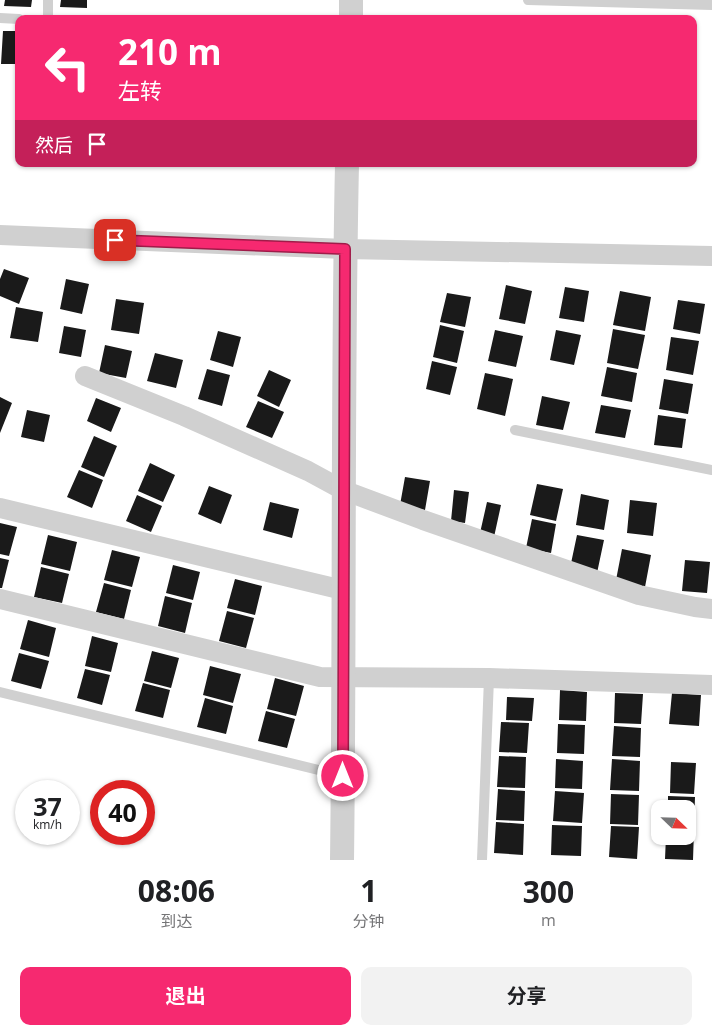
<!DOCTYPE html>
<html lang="zh">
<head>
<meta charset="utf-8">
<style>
	body { margin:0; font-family:"Open Sans","Noto Sans SC",sans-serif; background:#f2f2f2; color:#202124; height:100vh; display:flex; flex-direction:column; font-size:19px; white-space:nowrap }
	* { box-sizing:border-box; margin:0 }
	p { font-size:16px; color:#757577 }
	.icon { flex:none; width:28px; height:28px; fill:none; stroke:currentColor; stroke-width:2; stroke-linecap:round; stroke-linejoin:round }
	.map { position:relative; height:860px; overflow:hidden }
	.panel { display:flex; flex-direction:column; background:#fff; flex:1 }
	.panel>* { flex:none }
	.hud { position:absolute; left:15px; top:15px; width:682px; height:152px; border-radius:10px; box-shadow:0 1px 4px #0004; background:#f62970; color:#fff; overflow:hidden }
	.needle { width:32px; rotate:113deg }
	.tools { position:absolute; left:651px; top:800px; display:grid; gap:10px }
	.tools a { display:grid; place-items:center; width:45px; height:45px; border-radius:10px; background:#fff; box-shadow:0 1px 4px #0004; font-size:25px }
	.speed { position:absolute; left:15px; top:780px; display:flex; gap:10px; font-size:25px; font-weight:700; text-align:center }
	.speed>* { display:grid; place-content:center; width:65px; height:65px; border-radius:50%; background:#fff; box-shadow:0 1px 4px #0004; line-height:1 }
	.speed small { font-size:12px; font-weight:400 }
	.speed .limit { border:8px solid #d22; background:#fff; color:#111 }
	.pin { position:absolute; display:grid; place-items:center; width:42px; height:42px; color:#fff; margin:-21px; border-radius:10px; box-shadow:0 2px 8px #0006 }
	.me { position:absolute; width:55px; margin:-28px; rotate:0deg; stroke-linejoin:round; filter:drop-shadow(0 0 4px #0008) }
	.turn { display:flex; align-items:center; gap:18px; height:105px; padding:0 20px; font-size:22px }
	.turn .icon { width:65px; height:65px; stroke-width:2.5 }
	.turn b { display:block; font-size:35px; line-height:42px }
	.then { display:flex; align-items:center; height:48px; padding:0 20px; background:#0003; gap:10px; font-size:19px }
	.eta { display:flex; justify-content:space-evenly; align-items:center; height:85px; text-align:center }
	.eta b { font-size:30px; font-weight:700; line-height:35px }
	.button { display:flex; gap:10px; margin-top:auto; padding:10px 20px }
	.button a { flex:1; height:58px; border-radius:10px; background:#f62970; color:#fff; font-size:20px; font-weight:700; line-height:58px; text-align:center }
	.button a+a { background:#f2f2f2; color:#202124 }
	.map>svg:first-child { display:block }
	.building { fill:#1a1a1a }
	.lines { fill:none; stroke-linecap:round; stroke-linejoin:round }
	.service { stroke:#d0d0d0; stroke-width:10 }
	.minor { stroke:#d0d0d0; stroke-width:20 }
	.tertiary { stroke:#d0d0d0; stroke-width:24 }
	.route-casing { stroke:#a01b49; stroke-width:12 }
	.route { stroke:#f62970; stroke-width:9 }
</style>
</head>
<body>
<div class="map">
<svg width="712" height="860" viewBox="0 0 712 860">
	<rect width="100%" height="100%" fill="#fff"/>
	<!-- building -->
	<path class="building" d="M5 0H32L31 7 4 6Z
		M61 0H87V8L60 7Z
		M3 31H19V64H1Z
		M4 269 29 278 19 304 0 296V279Z
		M66 279 89 284 82 314 60 309Z
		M506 285 532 291 525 324 499 319Z
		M565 287 589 291 584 322 559 318Z
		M620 291 651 297 645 331 613 325Z
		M447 293 471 297 465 327 440 322Z
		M116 299 144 303 139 334 111 330Z
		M678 300 705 304 700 334 673 329Z
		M16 307 43 312 38 342 10 338Z
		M440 325 464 331 457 363 433 357Z
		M64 326 86 330 81 357 59 353Z
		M613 329 645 335 638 369 607 363Z
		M495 330 523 336 516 367 488 361Z
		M556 330 581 335 574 365 550 360Z
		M218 331 241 337 233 367 210 360Z
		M671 337 699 341 693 375 666 370Z
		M105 345 132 351 126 378 99 373Z
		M155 353 183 360 176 388 147 381Z
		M432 361 457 367 450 395 426 389Z
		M607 367 637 373 632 402 601 396Z
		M207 369 230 375 222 406 198 399Z
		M269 370 291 380 279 407 257 396Z
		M485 373 513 379 505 416 477 409Z
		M664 379 693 384 688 414 659 409Z
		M542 396 570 402 563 430 536 425Z
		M0 397 12 403 0 433Z
		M96 398 121 408 111 432 87 421Z
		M258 401 284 412 272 438 246 427Z
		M601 405 631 410 625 438 595 433Z
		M27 410 50 415 44 442 21 437Z
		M658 415 686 419 682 448 654 445Z
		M94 436 117 446 104 477 81 467Z
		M150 463 175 475 163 502 138 491Z
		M79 470 103 480 92 508 67 497Z
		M405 477 430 481 425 510 400 505Z
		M537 484 563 489 556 521 530 515Z
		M209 486 232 495 221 524 198 514Z
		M454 490 469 492 465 523 451 521Z
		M581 494 609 500 604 530 576 525Z
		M137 495 162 506 151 532 126 521Z
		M630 500 657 503 653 536 627 533Z
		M270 502 299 509 292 538 263 530Z
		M487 502 501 505 494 537 480 533Z
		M532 519 556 524 551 553 526 548Z
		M0 523 17 527 9 556 0 554Z
		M48 535 77 542 70 571 41 564Z
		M577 535 604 540 597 573 570 568Z
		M622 549 651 555 645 587 616 580Z
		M112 550 140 557 132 587 104 580Z
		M0 558 9 560 2 588H0Z
		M685 560 710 562 707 593 682 591Z
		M173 565 200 572 193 600 166 593Z
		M41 567 69 574 62 603 34 597Z
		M235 579 262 586 255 615 227 608Z
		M104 583 131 590 124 619 96 612Z
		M165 596 192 603 185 633 158 626Z
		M227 611 254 618 246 648 219 641Z
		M28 620 56 628 49 657 20 649Z
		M92 636 118 643 111 672 85 666Z
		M152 651 179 658 171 688 144 681Z
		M19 653 49 661 41 689 11 681Z
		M210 666 241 674 233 703 203 695Z
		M85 669 110 675 102 705 77 698Z
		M275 678 304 686 296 716 267 709Z
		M143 683 170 690 163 718 135 711Z
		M560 690 587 692 586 721 559 720Z
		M615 693 643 694 641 724 614 723Z
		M672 693 701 695 699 726 669 724Z
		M507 697 534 698 532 721 506 720Z
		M205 698 233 706 226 734 197 727Z
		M266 711 295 719 287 748 258 741Z
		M501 722 529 723 527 753 499 752Z
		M558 724 585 725 584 754 557 753Z
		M614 726 641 728 640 757 612 756Z
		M499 756 526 757 525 788 497 787Z
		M556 759 583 761 582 789 555 788Z
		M612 759 640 761 639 791 610 790Z
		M671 762 696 763 694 794 670 793Z
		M498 789 525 791 524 821 496 820Z
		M555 791 584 793 582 823 553 821Z
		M611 794 639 795 638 825 610 824Z
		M668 796 695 797 694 827H688V809H668Z
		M496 822 524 824 523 855 494 853Z
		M552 825 582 826 581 856 551 855Z
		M611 826 639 827 637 859 609 857Z
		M688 830H694L693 860 665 859 666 836H688Z"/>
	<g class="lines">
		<!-- service -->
		<path class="service" d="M528 0 712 5
			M0 18 19 19
			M48 19V0
			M515 430 712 470
			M0 692 343 776
			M482 860 489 678"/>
		<!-- minor -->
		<path class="minor" d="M0 235 345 249 712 256
			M85 376 184 416 308 471 343 490 423 520 639 595 695 607 712 609
			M0 508 343 590
			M0 599 320 677 489 678 712 685"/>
		<!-- tertiary -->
		<path class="tertiary" d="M351 19V0
			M342 860C345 628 342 396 347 164"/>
	</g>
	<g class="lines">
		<defs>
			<path id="route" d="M115 240 345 249 343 776"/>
		</defs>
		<!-- route casing -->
		<use href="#route" class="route-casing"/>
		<!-- route -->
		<use href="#route" class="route"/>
	</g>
</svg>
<div class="tools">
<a><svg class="needle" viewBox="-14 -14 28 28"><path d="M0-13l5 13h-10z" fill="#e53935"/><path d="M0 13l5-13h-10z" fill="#757577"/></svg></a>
</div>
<div class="speed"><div>37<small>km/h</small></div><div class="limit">40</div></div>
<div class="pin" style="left:115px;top:240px;background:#d93025"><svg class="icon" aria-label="arrive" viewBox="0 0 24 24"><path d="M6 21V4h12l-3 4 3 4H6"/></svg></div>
<svg class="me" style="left:343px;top:776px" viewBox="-20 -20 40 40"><circle r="17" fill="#f62970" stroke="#fff" stroke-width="3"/><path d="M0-11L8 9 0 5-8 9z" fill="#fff"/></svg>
<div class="hud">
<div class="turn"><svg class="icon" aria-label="left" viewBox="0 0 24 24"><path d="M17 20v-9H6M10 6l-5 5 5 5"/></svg><div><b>210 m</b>左转</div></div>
<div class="then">然后<svg class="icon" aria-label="arrive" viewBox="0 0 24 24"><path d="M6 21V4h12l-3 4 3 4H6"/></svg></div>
</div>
</div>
<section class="panel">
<div class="eta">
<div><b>08:06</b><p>到达</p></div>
<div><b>1</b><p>分钟</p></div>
<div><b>300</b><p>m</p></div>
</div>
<div class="button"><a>退出</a><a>分享</a></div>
</section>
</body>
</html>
